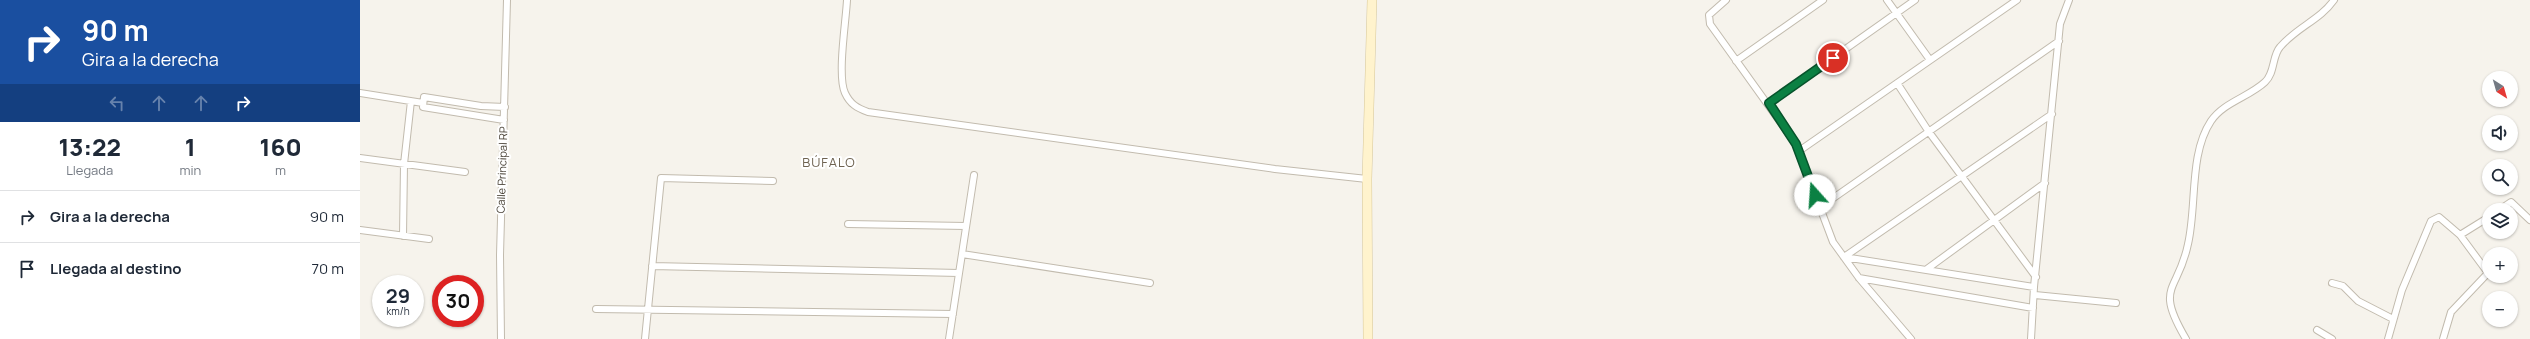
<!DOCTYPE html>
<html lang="es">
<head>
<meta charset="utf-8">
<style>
	body { margin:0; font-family:Manrope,sans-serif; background:#f6f6f7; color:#1f2937; height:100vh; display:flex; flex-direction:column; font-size:15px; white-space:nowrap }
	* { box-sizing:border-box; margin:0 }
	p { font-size:13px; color:#747a83 }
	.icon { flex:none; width:22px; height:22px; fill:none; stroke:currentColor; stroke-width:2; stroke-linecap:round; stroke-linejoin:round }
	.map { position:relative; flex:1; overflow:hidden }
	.details { display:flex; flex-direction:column; background:#fff; width:360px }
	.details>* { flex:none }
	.banner { background:#1a4fa0; color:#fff; overflow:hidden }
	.needle { width:26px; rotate:143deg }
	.buttons { position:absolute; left:2122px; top:71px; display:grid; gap:8px }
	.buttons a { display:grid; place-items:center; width:36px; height:36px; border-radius:50%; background:#fff; box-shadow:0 1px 3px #0004; font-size:20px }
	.speed { position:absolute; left:12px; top:275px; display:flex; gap:8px; font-size:20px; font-weight:700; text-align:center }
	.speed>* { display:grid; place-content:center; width:52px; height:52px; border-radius:50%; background:#fff; box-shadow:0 1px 3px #0004; line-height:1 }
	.speed small { font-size:10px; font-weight:400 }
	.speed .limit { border:6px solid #d22; background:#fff; color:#111 }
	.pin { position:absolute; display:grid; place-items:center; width:34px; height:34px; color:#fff; margin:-17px; border:2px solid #fff; border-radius:50%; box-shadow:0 1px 4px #0007 }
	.me { position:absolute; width:44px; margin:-22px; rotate:341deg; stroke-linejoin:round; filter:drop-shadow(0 0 3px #0008) }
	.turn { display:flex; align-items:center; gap:14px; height:84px; padding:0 16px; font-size:18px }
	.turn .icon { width:52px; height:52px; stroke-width:2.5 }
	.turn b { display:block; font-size:28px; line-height:34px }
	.lanes { display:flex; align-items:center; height:38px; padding:0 16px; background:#0003; justify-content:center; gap:20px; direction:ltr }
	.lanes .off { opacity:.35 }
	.eta { display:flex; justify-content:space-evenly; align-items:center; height:68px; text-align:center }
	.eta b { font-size:24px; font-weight:800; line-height:28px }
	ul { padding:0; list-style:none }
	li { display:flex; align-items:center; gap:12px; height:52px; padding:0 16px; border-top:1px solid #e0e1e3 }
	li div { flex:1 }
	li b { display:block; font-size:15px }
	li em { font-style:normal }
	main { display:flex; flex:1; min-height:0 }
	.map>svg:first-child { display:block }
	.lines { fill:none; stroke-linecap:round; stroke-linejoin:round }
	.street-casing { stroke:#c2bbae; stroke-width:8 }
	.secondary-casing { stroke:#d6c79b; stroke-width:10 }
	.street { stroke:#fff; stroke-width:6 }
	.secondary { stroke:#fff3cd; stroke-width:9 }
	.route-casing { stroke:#07532c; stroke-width:10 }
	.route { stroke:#0b8043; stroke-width:7 }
	.labels { text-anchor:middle; stroke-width:4; stroke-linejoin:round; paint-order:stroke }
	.street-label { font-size:11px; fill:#4b4439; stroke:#fff }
	.quarter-label { font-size:13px; letter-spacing:1px; fill:#6e6250; stroke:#fff }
</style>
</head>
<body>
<main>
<section class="details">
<div class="banner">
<div class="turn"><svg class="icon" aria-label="right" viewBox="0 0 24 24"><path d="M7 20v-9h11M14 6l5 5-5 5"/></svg><div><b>90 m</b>Gira a la derecha</div></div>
<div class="lanes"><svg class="icon off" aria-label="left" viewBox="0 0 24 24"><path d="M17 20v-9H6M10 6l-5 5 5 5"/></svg><svg class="icon off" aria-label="ahead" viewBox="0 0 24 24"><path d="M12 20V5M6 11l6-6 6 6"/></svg><svg class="icon off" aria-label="ahead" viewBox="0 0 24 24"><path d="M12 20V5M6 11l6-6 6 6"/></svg><svg class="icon" aria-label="right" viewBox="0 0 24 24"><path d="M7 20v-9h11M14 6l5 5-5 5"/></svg></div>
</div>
<div class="eta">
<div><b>13:22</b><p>Llegada</p></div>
<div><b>1</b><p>min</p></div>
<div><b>160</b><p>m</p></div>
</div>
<ul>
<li><svg class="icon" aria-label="right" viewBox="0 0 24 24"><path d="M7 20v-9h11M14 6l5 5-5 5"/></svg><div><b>Gira a la derecha</b></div><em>90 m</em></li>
<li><svg class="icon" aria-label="arrive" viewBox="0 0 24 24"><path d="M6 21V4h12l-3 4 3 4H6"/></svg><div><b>Llegada al destino</b></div><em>70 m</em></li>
</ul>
</section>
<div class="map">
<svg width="2170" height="339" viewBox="0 0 2170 339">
	<rect width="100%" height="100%" fill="#f6f3ec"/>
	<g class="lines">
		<defs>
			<path id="street" d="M487 0C486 21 477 76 485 93 490 104 497 108 508 112L915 169 1007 179
				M1366 0 1349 15 1350 24 1436 144 1473 242 1499 278 1551 339
				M1527 0 1570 60
				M1376 61 1463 0
				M1537 83 1569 132 1676 277
				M0 93 63 103
				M1409 103 1555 0
				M144 120 63 107 64 97 121 106 145 107
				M1439 151 1657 0
				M0 158 105 172
				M1459 208 1699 41
				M2139 210 2151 202 2170 220
				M488 224 606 226
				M0 230 69 239
				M43 236 44 164 51 101
				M602 254 790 283
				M1484 257 1692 114
				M1484 257 1674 287
				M292 266 599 273
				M1567 269 1685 183
				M1499 278 1673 308
				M1972 283 1983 286 1998 301 2033 319
				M1675 295 1756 303
				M236 309 593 314
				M1957 330 1972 339
				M141 339 140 255 147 0
				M285 339 301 178 413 181
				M589 339 614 175
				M1671 339 1674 287 1700 24 1709 0
				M1826 339C1794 285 1818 293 1828 244 1837 205 1829 154 1851 121 1864 102 1889 97 1905 82 1915 73 1912 56 1920 47 1937 27 1960 20 1974 0
				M2028 339 2042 290 2071 221 2079 217 2100 235 2129 217
				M2083 339 2091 312 2128 273 2100 235"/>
			<path id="secondary" d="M1008 339 1007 179 1012 0"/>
		</defs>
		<!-- street casing -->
		<use href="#street" class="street-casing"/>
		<!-- secondary casing -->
		<use href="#secondary" class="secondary-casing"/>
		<!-- street -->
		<use href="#street" class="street"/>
		<!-- secondary -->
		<use href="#secondary" class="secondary"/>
	</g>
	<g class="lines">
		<defs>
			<path id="route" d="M1455 195 1436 144 1409 103 1473 58"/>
		</defs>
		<!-- route casing -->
		<use href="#route" class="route-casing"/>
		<!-- route -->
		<use href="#route" class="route"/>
	</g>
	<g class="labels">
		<!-- street labels -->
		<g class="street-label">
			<text transform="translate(142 170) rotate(-88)" y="4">Calle Principal RP</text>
		</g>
		<!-- quarter labels -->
		<g class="quarter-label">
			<text x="469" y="167">BÚFALO</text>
		</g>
	</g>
</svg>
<div class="buttons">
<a><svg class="needle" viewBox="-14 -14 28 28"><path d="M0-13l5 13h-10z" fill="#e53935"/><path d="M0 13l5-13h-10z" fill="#747a83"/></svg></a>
<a><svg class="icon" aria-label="sound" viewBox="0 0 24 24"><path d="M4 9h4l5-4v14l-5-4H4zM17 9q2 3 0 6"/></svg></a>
<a><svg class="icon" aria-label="search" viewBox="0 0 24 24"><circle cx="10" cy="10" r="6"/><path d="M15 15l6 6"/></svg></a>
<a><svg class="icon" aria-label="layers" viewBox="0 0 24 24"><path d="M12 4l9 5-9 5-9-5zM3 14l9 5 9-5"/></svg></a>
<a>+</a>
<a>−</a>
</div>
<div class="speed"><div>29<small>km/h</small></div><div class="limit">30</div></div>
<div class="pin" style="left:1473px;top:58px;background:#d93025"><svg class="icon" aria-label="arrive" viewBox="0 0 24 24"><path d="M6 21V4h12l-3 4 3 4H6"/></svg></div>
<svg class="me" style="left:1455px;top:195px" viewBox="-20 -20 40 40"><circle r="19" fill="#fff"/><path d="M0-13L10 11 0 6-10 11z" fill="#0b8043"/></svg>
</div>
</main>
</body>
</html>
